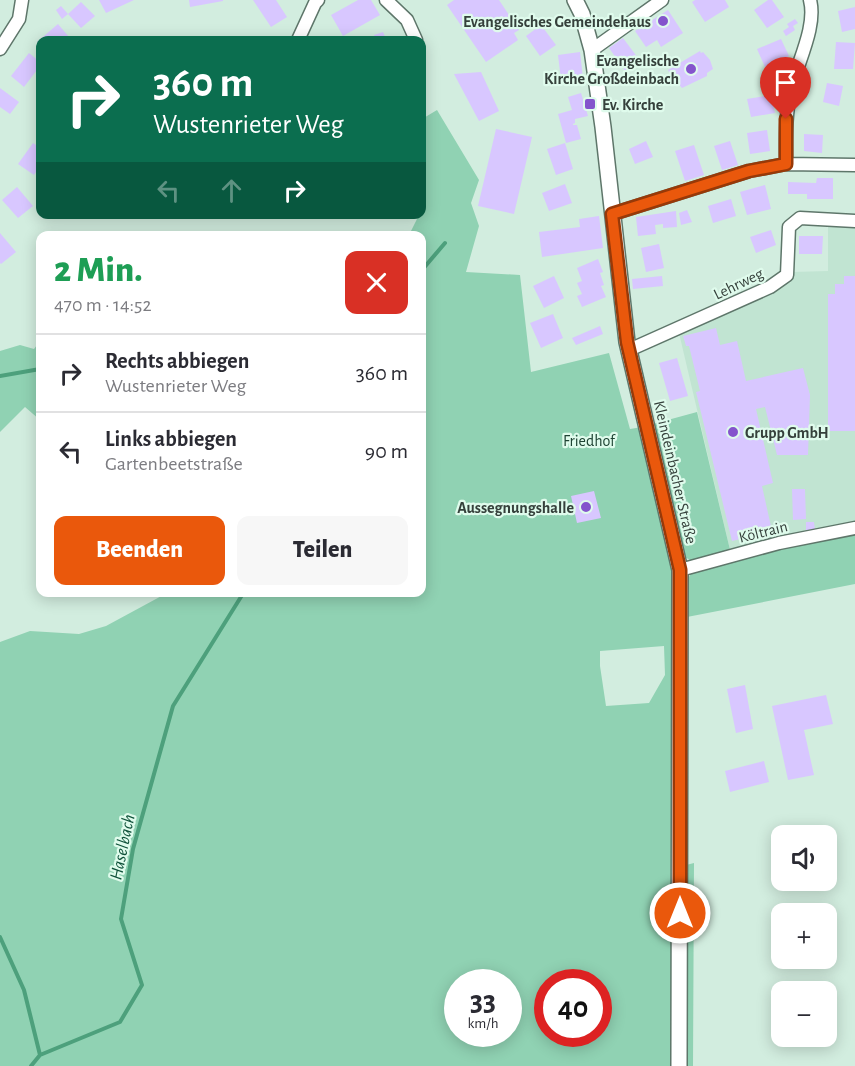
<!DOCTYPE html>
<html lang="de">
<head>
<meta charset="utf-8">
<style>
	body { margin:0; font-family:"Alegreya Sans",sans-serif; background:#f7f7f7; color:#2b2b33; height:100vh; display:flex; flex-direction:column; font-size:22px; white-space:nowrap }
	* { box-sizing:border-box; margin:0 }
	p { font-size:20px; color:#7c7c81 }
	.icon { flex:none; width:33px; height:33px; fill:none; stroke:currentColor; stroke-width:2; stroke-linecap:round; stroke-linejoin:round }
	.map { position:relative; flex:1; overflow:hidden }
	.panel { position:absolute; left:36px; top:231px; width:390px; height:366px; display:flex; flex-direction:column; background:#fff; border-radius:12px; box-shadow:0 3px 15px #0003 }
	.panel>* { flex:none }
	.banner { position:absolute; left:36px; top:36px; width:390px; height:183px; border-radius:12px; box-shadow:0 3px 15px #0003; background:#0b6e4f; color:#fff; overflow:hidden }
	.fabs { position:absolute; left:771px; top:825px; display:grid; gap:12px }
	.fabs a { display:grid; place-items:center; width:66px; height:66px; border-radius:12px; background:#fff; box-shadow:0 3px 15px #0003; font-size:30px }
	.speed { position:absolute; left:444px; top:969px; display:flex; gap:12px; font-size:30px; font-weight:700; text-align:center }
	.speed>* { display:grid; place-content:center; width:78px; height:78px; border-radius:50%; background:#fff; box-shadow:0 3px 15px #0003; line-height:1 }
	.speed small { font-size:15px; font-weight:400 }
	.speed .limit { border:9px solid #d22; background:#fff; color:#111 }
	.pin { position:absolute; display:grid; place-items:center; width:51px; height:51px; color:#fff; margin:-62px -26px; border-radius:50% 50% 50% 0; rotate:-45deg; box-shadow:0 0 6px #0007 }
	.pin .icon { rotate:45deg }
	.me { position:absolute; width:66px; margin:-33px; rotate:0deg; stroke-linejoin:round; filter:drop-shadow(0 0 4px #0008) }
	.turn { display:flex; align-items:center; gap:21px; height:126px; padding:0 18px; font-size:27px }
	.turn .icon { width:78px; height:78px; stroke-width:2.5 }
	.turn b { display:block; font-size:42px; line-height:51px }
	.lanes { display:flex; align-items:center; height:57px; padding:0 18px; background:#0003; justify-content:center; gap:30px; direction:ltr }
	.lanes .off { opacity:.35 }
	.round { display:grid; place-items:center; flex:none; width:63px; height:63px; border-radius:12px; background:#f7f7f7 }
	.headline { display:flex; align-items:center; justify-content:space-between; height:102px; padding:0 18px }
	h1 { font-size:36px; font-weight:800; line-height:45px; color:#1e9e55 }
	.button { display:flex; gap:12px; margin-top:auto; padding:12px 18px }
	.button a { flex:1; height:69px; border-radius:12px; background:#ea580c; color:#fff; font-size:24px; font-weight:800; line-height:69px; text-align:center }
	.button a+a { background:#f7f7f7; color:#2b2b33 }
	ul { padding:0; list-style:none }
	li { display:flex; align-items:center; gap:18px; height:78px; padding:0 18px; border-top:2px solid #e1e1e2 }
	li div { flex:1 }
	li b { display:block; font-size:22px }
	li em { font-style:normal }
	.map>svg:first-child { display:block }
	.built { fill:#c1e4d2 }
	.green { fill:#90d2b3; fill-rule:evenodd }
	.lines { fill:none; stroke-linecap:round; stroke-linejoin:round }
	.stream { stroke:#4da07c; stroke-width:4 }
	.building { fill:#d8c7ff }
	.minor-casing { stroke:#5e766a; stroke-width:15 }
	.tertiary-casing { stroke:#5e766a; stroke-width:18 }
	.minor { stroke:#fff; stroke-width:12 }
	.tertiary { stroke:#fff; stroke-width:15 }
	.route-casing { stroke:#983908; stroke-width:15 }
	.route { stroke:#ea580c; stroke-width:10 }
	.poi-dot { fill:#8454cc; stroke:#dffbec; stroke-width:2 }
	.labels { text-anchor:middle; stroke-width:4.5; stroke-linejoin:round; paint-order:stroke }
	.poi-label { font-size:16px; font-weight:bold; fill:#35403b; stroke:#dffbec; text-anchor:end }
	.street-label { font-size:16px; fill:#35403b; stroke:#dffbec }
	.park-label { font-size:16px; fill:#1e4333; stroke:#dffbec }
	.water-label { font-size:18px; font-style:italic; fill:#0e5139; stroke:#dffbec }
</style>
</head>
<body>
<div class="map">
<svg width="855" height="1066" viewBox="0 0 855 1066">
	<rect width="100%" height="100%" fill="#d2eddf"/>
	<!-- built -->
	<path class="built" d="M828 223 855 226V531L731 554 679 333 791 282 792 272 828 271Z"/>
	<!-- green -->
	<path class="green" d="M437 110 479 180 471 203 479 226 466 272 520 275 531 372 609 353 630 429 642 427 671 564 674 596 673 1066H0V642L30 631 79 634 106 626 167 593 422 592V236L409 235 419 215 422 214 424 206 422 195V119ZM664 646 665 675 649 703 606 706 600 666V651ZM458 982H508V1034H458ZM548 982H598V1034H548Z
		M40 341V420L25 407 0 432V351L20 345 34 349Z
		M697 412 731 554 692 561 683 556 653 424Z
		M855 531V584L687 617 683 579 690 576V569Z
		M694 863 693 1066H685L686 865Z"/>
	<g class="lines">
		<!-- stream -->
		<path class="stream" d="M422 270 445 243
			M0 376 40 369
			M0 937 24 990 40 1055
			M31 1066 40 1055 120 1022 142 985 121 919 133 849 173 706 244 592"/>
	</g>
	<!-- building -->
	<path class="building" d="M99 0H134L106 13Z
		M189 0H223V1L190 7Z
		M253 0H276L287 17 271 27Z
		M358 0H371L380 15 343 36 331 15Z
		M454 0H499L519 30 514 33 518 40 486 62 447 5Z
		M695 0H725L729 7 705 22 692 2Z
		M768 0H772L784 17 767 28 754 10Z
		M81 2 95 16 81 28 68 14Z
		M61 6 68 14 62 19 56 10Z
		M855 7V29L842 32 838 11Z
		M668 10 683 33 661 47 657 40 646 47 635 31Z
		M795 19 798 23 793 26 795 30 786 36 783 31 789 27 787 24Z
		M58 24 69 37 65 40H40V46L37 42Z
		M541 25 556 45 540 56 526 36Z
		M383 32 386 39 376 40 374 35Z
		M623 38 641 62 626 72 609 48Z
		M781 39 789 56 765 67 757 49Z
		M836 42 855 43 853 69H834Z
		M700 51 701 53 703 52 710 60 713 69 707 73V76L682 88 674 79 673 80 668 70Z
		M580 52 583 78 561 80 558 55Z
		M29 53 40 62V66L24 87 11 76Z
		M481 72 499 111 479 121 454 74Z
		M827 83 843 86 839 106 823 102Z
		M0 88 19 102 10 114 0 107Z
		M581 93 588 116 575 119V123L573 124V125H577L581 139 566 143 558 114 572 110 568 97Z
		M771 95 775 113 751 117 747 99Z
		M496 129 532 137 514 214 478 206Z
		M767 130 770 151 750 154 747 133Z
		M804 134 823 135 822 153 804 151Z
		M646 141 653 157 635 164 629 149Z
		M730 141 738 165 722 170 714 146Z
		M33 143 40 148V166L34 175 18 164Z
		M565 143 573 169 556 175 547 149Z
		M694 145 704 175 685 181 675 151Z
		M817 178H833V199H807V194H788V182L816 183Z
		M565 184 572 203 549 211 542 193Z
		M765 185 771 209 747 215 740 192Z
		M17 187 33 206 18 218 2 200Z
		M731 199 736 216 713 223 708 206Z
		M687 210 692 222 681 225 679 213Z
		M676 211 677 227 663 228V224L655 225 656 234 638 236 636 217Z
		M599 216 603 248 542 257 539 232 580 227 579 219Z
		M771 230 776 245 756 253 750 237Z
		M0 233 16 252 1 264 0 263Z
		M799 236H823L822 254H799Z
		M659 244 664 268 646 272 641 248Z
		M598 259 603 272 600 273 604 285 601 286 606 297 582 307 577 296 582 294 577 283 582 281 577 268Z
		M554 276 564 298 544 308 533 286Z
		M662 276 663 286 633 289 632 279Z
		M844 276H855V431H828V294H835V284H844Z
		M553 314 563 338 541 348 530 323Z
		M600 326 603 334 576 345 572 338Z
		M716 328 720 345 737 341 746 381 803 368 810 395 808 455H777L765 407 756 409 773 483 762 486 772 531 732 541 696 392 700 391 689 346H686L683 336Z
		M677 358 688 396 670 401 659 363Z
		M792 489H805L806 519 793 520Z
		M594 491 601 518 577 523 571 496Z
		M806 522H814L815 530H806Z
		M745 685 753 729 736 733 727 689Z
		M826 695 833 724 804 730 814 775 788 780 772 706Z
		M764 761 769 782 730 792 725 771Z"/>
	<g class="lines">
		<defs>
			<path id="minor" d="M386 0 407 20 416 40
				M298 40 315 3 318 0
				M0 49 19 19 22 0
				M592 50 662 0
				M786 164C786 139 785 115 791 90 797 63 817 27 810 0
				M612 214 749 171 786 164 855 165
				M629 350 770 287 787 275 789 227 800 218 855 221
				M680 570 779 543 855 528"/>
			<path id="tertiary" d="M575 0 582 14 592 50 603 127 627 342 680 570 679 1066"/>
		</defs>
		<!-- minor casing -->
		<use href="#minor" class="minor-casing"/>
		<!-- tertiary casing -->
		<use href="#tertiary" class="tertiary-casing"/>
		<!-- minor -->
		<use href="#minor" class="minor"/>
		<!-- tertiary -->
		<use href="#tertiary" class="tertiary"/>
	</g>
	<g class="lines">
		<defs>
			<path id="route" d="M680 913V570L627 342 612 214 749 171 786 164V119"/>
		</defs>
		<!-- route casing -->
		<use href="#route" class="route-casing"/>
		<!-- route -->
		<use href="#route" class="route"/>
	</g>
	<!-- markers -->
	<g class="poi-dot">
		<circle cx="663" cy="21" r="6"/>
		<circle cx="691" cy="69" r="6"/>
		<rect x="584" y="98" width="12" height="12" rx="3"/>
		<circle cx="733" cy="432" r="6"/>
		<circle cx="586" cy="507" r="6"/>
	</g>
	<g class="labels">
		<!-- poi labels -->
		<g class="poi-label">
			<text x="651" y="27">Evangelisches Gemeindehaus</text>
			<text x="679" y="66">Evangelische<tspan x="679" dy="18">Kirche Großdeinbach</tspan></text>
			<text x="602" y="110" text-anchor="start">Ev. Kirche</text>
			<text x="745" y="438" text-anchor="start">Grupp GmbH</text>
			<text x="574" y="513">Aussegnungshalle</text>
		</g>
		<!-- street labels -->
		<g class="street-label">
			<text transform="translate(738 283) rotate(-26)" y="6">Lehrweg</text>
			<text transform="translate(676 472) rotate(77)" y="6">Kleindeinbacher Straße</text>
			<text transform="translate(763 531) rotate(-14)" y="6">Költrain</text>
		</g>
		<!-- park labels -->
		<g class="park-label">
			<text x="589" y="446">Friedhof</text>
		</g>
		<!-- water labels -->
		<g class="water-label">
			<text transform="translate(122 847) rotate(-78)" y="6">Haselbach</text>
		</g>
	</g>
</svg>
<div class="fabs">
<a><svg class="icon" aria-label="sound" viewBox="0 0 24 24"><path d="M4 9h4l5-4v14l-5-4H4zM17 9q2 3 0 6"/></svg></a>
<a>+</a>
<a>−</a>
</div>
<div class="speed"><div>33<small>km/h</small></div><div class="limit">40</div></div>
<div class="pin" style="left:786px;top:119px;background:#d93025"><svg class="icon" aria-label="arrive" viewBox="0 0 24 24"><path d="M6 21V4h12l-3 4 3 4H6"/></svg></div>
<svg class="me" style="left:680px;top:913px" viewBox="-20 -20 40 40"><circle r="17" fill="#ea580c" stroke="#fff" stroke-width="3"/><path d="M0-11L8 9 0 5-8 9z" fill="#fff"/></svg>
<div class="banner">
<div class="turn"><svg class="icon" aria-label="right" viewBox="0 0 24 24"><path d="M7 20v-9h11M14 6l5 5-5 5"/></svg><div><b>360 m</b>Wustenrieter Weg</div></div>
<div class="lanes"><svg class="icon off" aria-label="left" viewBox="0 0 24 24"><path d="M17 20v-9H6M10 6l-5 5 5 5"/></svg><svg class="icon off" aria-label="ahead" viewBox="0 0 24 24"><path d="M12 20V5M6 11l6-6 6 6"/></svg><svg class="icon" aria-label="right" viewBox="0 0 24 24"><path d="M7 20v-9h11M14 6l5 5-5 5"/></svg></div>
</div>
<section class="panel">
<div class="headline"><div><h1>2 Min.</h1><p>470 m · 14:52</p></div><a class="round" style="background:#d93025;color:#fff"><svg class="icon" aria-label="close" viewBox="0 0 24 24"><path d="M6 6l12 12M18 6L6 18"/></svg></a></div>
<ul>
<li><svg class="icon" aria-label="right" viewBox="0 0 24 24"><path d="M7 20v-9h11M14 6l5 5-5 5"/></svg><div><b>Rechts abbiegen</b><p>Wustenrieter Weg</p></div><em>360 m</em></li>
<li><svg class="icon" aria-label="left" viewBox="0 0 24 24"><path d="M17 20v-9H6M10 6l-5 5 5 5"/></svg><div><b>Links abbiegen</b><p>Gartenbeetstraße</p></div><em>90 m</em></li>
</ul>
<div class="button"><a>Beenden</a><a>Teilen</a></div>
</section>
</div>
</body>
</html>
